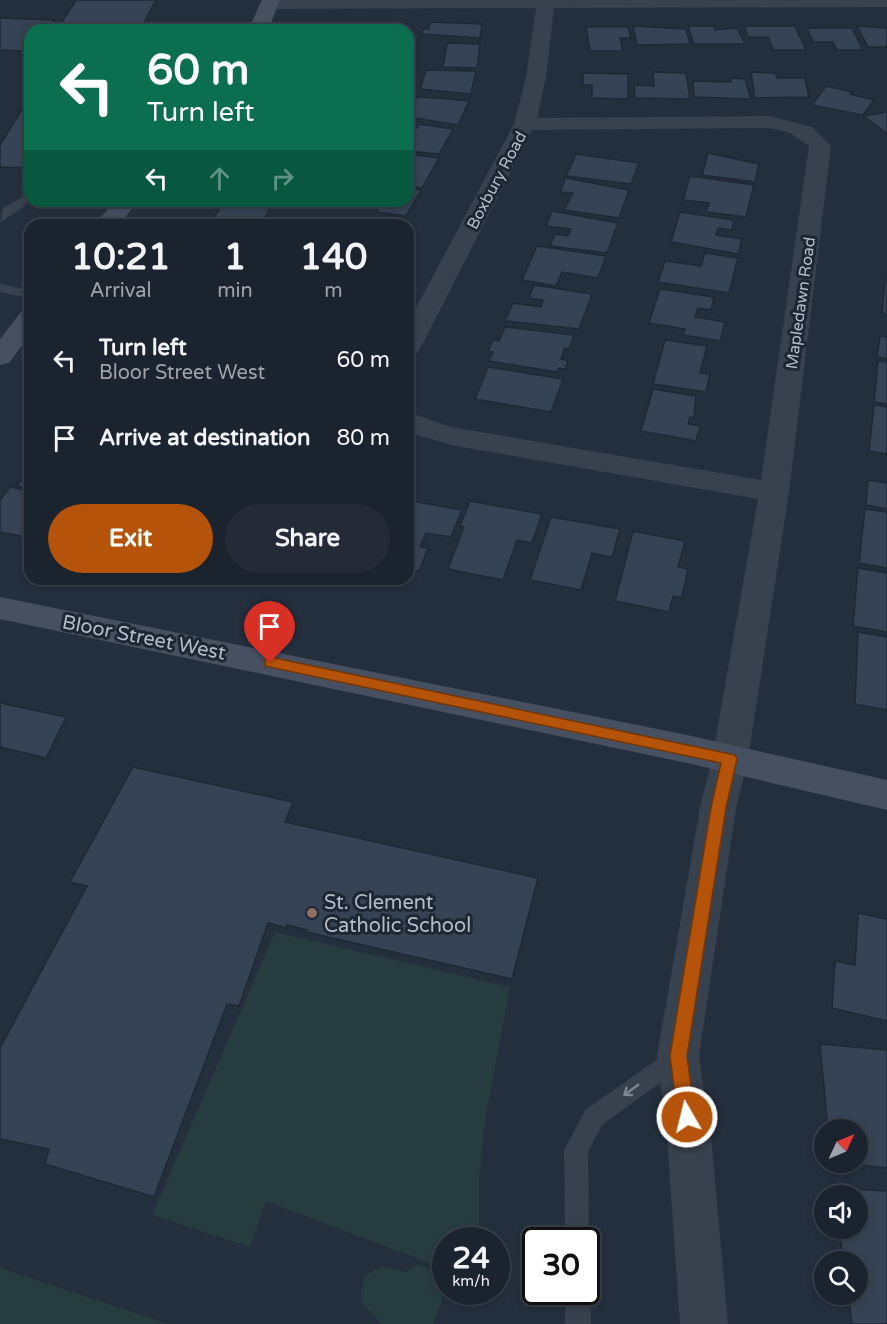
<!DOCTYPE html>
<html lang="en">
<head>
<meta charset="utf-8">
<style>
	body { margin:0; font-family:"Varela Round",sans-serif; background:#242b36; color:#f1f3f6; height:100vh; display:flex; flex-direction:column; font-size:22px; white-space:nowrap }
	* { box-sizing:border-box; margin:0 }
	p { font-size:20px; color:#a0a4aa }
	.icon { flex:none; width:33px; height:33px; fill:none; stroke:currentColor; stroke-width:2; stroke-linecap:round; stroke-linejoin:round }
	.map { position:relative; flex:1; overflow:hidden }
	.drawer { position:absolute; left:24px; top:219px; width:390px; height:366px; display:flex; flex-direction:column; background:#1b232e; border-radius:18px; box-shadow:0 3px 9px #0003,0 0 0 2px #39404a }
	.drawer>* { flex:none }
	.hud { position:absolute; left:24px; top:24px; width:390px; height:183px; border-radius:18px; box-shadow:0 3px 9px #0003,0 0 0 2px #39404a; background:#0b6e4f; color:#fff; overflow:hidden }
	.needle { width:39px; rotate:46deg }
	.fabs { position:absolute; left:814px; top:1119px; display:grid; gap:12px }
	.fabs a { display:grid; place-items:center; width:54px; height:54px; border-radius:50%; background:#1b232e; box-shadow:0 3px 9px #0003,0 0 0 2px #39404a; font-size:30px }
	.speed { position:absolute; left:432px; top:1227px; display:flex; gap:12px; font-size:30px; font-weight:700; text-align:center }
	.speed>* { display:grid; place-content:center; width:78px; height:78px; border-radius:50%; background:#1b232e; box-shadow:0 3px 9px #0003,0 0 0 2px #39404a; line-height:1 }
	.speed small { font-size:15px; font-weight:400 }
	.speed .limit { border:3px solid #111; border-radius:9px; background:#fff; color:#111 }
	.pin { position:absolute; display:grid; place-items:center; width:51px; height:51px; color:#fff; margin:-62px -26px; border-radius:50% 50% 50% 0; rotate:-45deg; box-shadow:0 0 6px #0007 }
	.pin .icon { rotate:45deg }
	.me { position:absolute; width:66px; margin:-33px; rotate:352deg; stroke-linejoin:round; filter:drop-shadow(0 0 4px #0008) }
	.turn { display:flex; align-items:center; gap:21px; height:126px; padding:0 24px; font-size:27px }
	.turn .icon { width:78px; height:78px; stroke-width:2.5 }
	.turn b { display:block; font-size:42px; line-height:51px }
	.lanes { display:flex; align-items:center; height:57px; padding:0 24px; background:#0003; justify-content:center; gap:30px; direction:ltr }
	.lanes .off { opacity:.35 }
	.eta { display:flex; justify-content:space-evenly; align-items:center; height:102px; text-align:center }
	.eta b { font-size:36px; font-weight:700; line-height:42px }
	.button { display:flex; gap:12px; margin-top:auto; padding:12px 24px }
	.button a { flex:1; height:69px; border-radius:36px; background:#b45309; color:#fff; font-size:24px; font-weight:700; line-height:69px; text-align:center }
	.button a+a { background:#242b36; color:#f1f3f6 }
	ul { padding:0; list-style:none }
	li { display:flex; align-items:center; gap:18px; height:78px; padding:0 24px }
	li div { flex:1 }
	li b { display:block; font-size:22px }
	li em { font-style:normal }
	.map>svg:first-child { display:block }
	.green { fill:#263c3f }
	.building { fill:#364354; stroke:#1f2835; stroke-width:1.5 }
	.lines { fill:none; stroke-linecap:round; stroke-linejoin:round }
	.lane { fill:#38414e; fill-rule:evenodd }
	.street { fill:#38414e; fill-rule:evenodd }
	.secondary { fill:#465061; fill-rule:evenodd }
	.oneway { stroke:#7c8592 }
	.route { fill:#b45309; stroke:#753606; stroke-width:1.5 }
	.education-dot { fill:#8d6e63; stroke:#1d2633; stroke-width:2 }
	.labels { text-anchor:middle; stroke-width:6; stroke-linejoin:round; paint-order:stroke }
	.far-street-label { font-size:16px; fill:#b4bcc9; stroke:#1d2633 }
	.street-label { font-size:20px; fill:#b4bcc9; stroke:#1d2633 }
	.poi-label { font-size:20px; fill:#b4bcc9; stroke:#1d2633; text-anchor:start }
</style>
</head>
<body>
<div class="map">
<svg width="887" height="1324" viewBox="0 0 887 1324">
	<rect width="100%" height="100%" fill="#242f3e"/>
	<!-- green -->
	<path class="green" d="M275 932 510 987 485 1120 479 1180V1240H446L445 1269 266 1201 250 1247 152 1215Z
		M417 1265 434 1268C452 1293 441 1299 433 1324H381C363 1300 355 1307 366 1275L380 1267 407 1272Z
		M0 1268 169 1324H0Z"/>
	<!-- building -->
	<path class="building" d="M76 0H156L142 26H127L124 30H30V51L0 50V18L54 20 51 24 60 25Z
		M430 22 482 24 480 38 422 34 423 29H429Z
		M330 24 378 26 377 30H329Z
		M633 26 686 29 690 44 637 45Z
		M688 26H714L715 30 737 28 745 44H694Z
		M744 26H795L806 50H773L768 37H748Z
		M857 26 887 28V47H868Z
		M586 27H628L631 38H620L623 51H590Z
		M807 28H852L863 50H837L833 42H813Z
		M447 43 480 44 477 68 443 67Z
		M426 70 476 71 471 94 420 89Z
		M653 72 686 73 690 99 635 98 634 85 654 86Z
		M751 72 775 73 777 78H805L809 97 755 98Z
		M583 73 628 74V99L592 98V85H583Z
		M731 78 745 79 751 99 694 97 693 81 731 82Z
		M826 86 852 92 850 94 874 100 863 115 812 105Z
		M30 96V168L0 167V145Z
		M417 97 438 98 469 101 458 125 408 117Z
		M887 112V134L864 116Z
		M419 124 453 129 439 154 408 151V129L415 130Z
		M708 153 759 164 755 182 702 175Z
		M408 154 439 158 422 188 408 186Z
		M576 154 639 163 631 184 566 176Z
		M690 176 754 185 746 217 706 212 709 203 683 200Z
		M566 178 629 190 619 218 564 210 573 193 560 192Z
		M408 188 421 190 406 216 376 212 381 204 360 201H408Z
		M224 203 270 209 260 225H208Z
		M552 211 618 223 607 253 550 246 555 234 568 236 571 229 546 226Z
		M680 212 734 220 732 230 718 228 716 235 742 239 738 254 671 242Z
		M537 246 606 256 598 278 562 272 556 286 522 280Z
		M705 253 738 258 729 293 658 282 665 261 701 266Z
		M885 278 887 279V314L882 313Z
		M534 285 592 294 579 329 505 321 513 303 541 307 543 300 529 298Z
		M660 289 714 297 711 310 698 308 695 317 725 322 720 341 683 335 685 329 649 323Z
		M505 327 574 335 569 349 565 348 561 359 568 361 565 369 559 368 557 372 489 361 493 352 488 351 493 340 499 341Z
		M880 336 887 337V359L877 357Z
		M665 340 707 346 700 373 710 374 706 392 653 384Z
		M878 361 887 362V404L874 402Z
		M488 367 563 379 551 412 475 399Z
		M653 389 696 396 694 418 690 417 688 424 700 426 696 441 641 431Z
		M874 405 887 407V454L869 451Z
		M30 469V489L17 486Z
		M868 480 887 483V509L866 505Z
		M10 487 30 491V538L0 532V500Z
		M412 501 462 510 451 537 426 533 420 547 428 548 419 571 408 569V510Z
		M470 501 542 514 532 543 517 540 503 580 448 569 464 527 460 526Z
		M865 509 887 512V568L859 563Z
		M551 517 620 529 612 557 592 553 581 590 530 580Z
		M633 531 685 541 678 567 688 569 682 597 673 596 669 612 615 601Z
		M858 568 887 573V632L853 626Z
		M858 632 887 637V710L855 704Z
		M0 703 66 717 46 758 0 747Z
		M133 767 293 802 285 822 538 878 512 979 306 932 307 930 287 925V928L268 923 239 1006 227 1004 154 1197 45 1164 49 1149 0 1139V1048L87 886 70 882Z
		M858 913 887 919V1021L832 1008 835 961 855 965Z
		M820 1044 887 1050V1168L833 1162H858V1130H828Z
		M833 1188 887 1191V1324H852L848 1294H858V1262H843L839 1228H858V1196H834Z"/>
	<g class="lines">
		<!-- lane -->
		<path class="lane" d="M30 192 31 201 0 223 3 208Z
			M0 284 30 290V298L0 292Z
			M677 1046 685 1049 688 1057 685 1065 602 1125 588 1152 589 1240 586 1247V1240H565L564 1150 586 1109Z
			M587 1283 591 1292V1324H565V1292H586Z"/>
		<!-- street -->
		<path class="street" d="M263 0H887V7L554 8 546 77 537 118 769 116 812 127 831 146 789 492 748 759 736 808 699 1056 711 1137 728 1324H680L667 1137 657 1056 700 808 712 759 758 499 451 445 408 432V412L451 427 761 480 809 146 790 133 769 128 532 130 421 347 417 353 408 355V323L514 124 526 77 536 8 270 9 263 7 261 3Z"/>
		<!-- secondary -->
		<path class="secondary" d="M262 0H280L268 30H248Z
			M115 201H138L119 225H94Z
			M30 309V335L9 363 0 365V339L21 312Z
			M0 597 687 735 887 780V810L687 763 0 619Z"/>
	</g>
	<!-- one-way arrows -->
	<defs><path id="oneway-shaft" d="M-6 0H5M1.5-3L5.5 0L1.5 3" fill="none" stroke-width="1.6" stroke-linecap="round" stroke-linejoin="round" transform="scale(1.5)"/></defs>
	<use class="oneway" href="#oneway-shaft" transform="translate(631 1090) rotate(144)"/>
	<!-- route -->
	<path class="route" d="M270 657 735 755 737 759 726 808 687 1056 695 1117 693 1123 687 1125 680 1123 678 1117 670 1056 711 808 721 763 265 666V659Z"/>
	<!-- markers -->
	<circle class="education-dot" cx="312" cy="913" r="6"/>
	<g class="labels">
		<!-- far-street labels -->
		<g class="far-street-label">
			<text transform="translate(496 180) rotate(-62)" y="6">Boxbury Road</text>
			<text transform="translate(800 303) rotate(-82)" y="6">Mapledawn Road</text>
		</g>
		<!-- street labels -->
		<g class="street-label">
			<text transform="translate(144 637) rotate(11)" y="7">Bloor Street West</text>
		</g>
		<!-- poi labels -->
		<g class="poi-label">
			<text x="324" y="909">St. Clement<tspan x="324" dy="23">Catholic School</tspan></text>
		</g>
	</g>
</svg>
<div class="fabs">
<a><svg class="needle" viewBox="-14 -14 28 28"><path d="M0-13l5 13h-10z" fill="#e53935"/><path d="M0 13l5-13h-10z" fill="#a0a4aa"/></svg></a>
<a><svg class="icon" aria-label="sound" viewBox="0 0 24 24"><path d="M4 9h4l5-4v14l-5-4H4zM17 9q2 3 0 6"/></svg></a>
<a><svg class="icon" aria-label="search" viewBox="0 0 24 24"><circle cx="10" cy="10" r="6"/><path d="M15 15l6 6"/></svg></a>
</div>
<div class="speed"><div>24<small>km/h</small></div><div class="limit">30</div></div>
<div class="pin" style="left:270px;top:663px;background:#d93025"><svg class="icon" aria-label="arrive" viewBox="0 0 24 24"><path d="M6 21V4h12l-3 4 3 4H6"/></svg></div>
<svg class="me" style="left:687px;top:1117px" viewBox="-20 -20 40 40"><circle r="17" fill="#b45309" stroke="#fff" stroke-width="3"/><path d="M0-11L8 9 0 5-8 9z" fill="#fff"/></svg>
<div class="hud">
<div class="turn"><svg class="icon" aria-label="left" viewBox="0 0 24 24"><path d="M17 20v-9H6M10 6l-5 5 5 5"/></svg><div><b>60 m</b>Turn left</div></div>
<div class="lanes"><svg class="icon" aria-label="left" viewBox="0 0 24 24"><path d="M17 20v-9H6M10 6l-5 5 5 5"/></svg><svg class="icon off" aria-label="ahead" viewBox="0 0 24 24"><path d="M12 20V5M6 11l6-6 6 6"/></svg><svg class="icon off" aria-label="right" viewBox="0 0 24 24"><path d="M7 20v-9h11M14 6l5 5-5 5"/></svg></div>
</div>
<section class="drawer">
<div class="eta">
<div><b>10:21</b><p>Arrival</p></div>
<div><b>1</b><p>min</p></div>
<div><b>140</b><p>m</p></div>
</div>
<ul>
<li><svg class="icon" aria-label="left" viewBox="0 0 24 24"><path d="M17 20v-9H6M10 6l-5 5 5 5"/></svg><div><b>Turn left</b><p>Bloor Street West</p></div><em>60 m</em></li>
<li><svg class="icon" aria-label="arrive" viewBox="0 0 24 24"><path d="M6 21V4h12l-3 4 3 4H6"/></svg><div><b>Arrive at destination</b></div><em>80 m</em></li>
</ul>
<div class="button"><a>Exit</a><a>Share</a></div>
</section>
</div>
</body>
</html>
